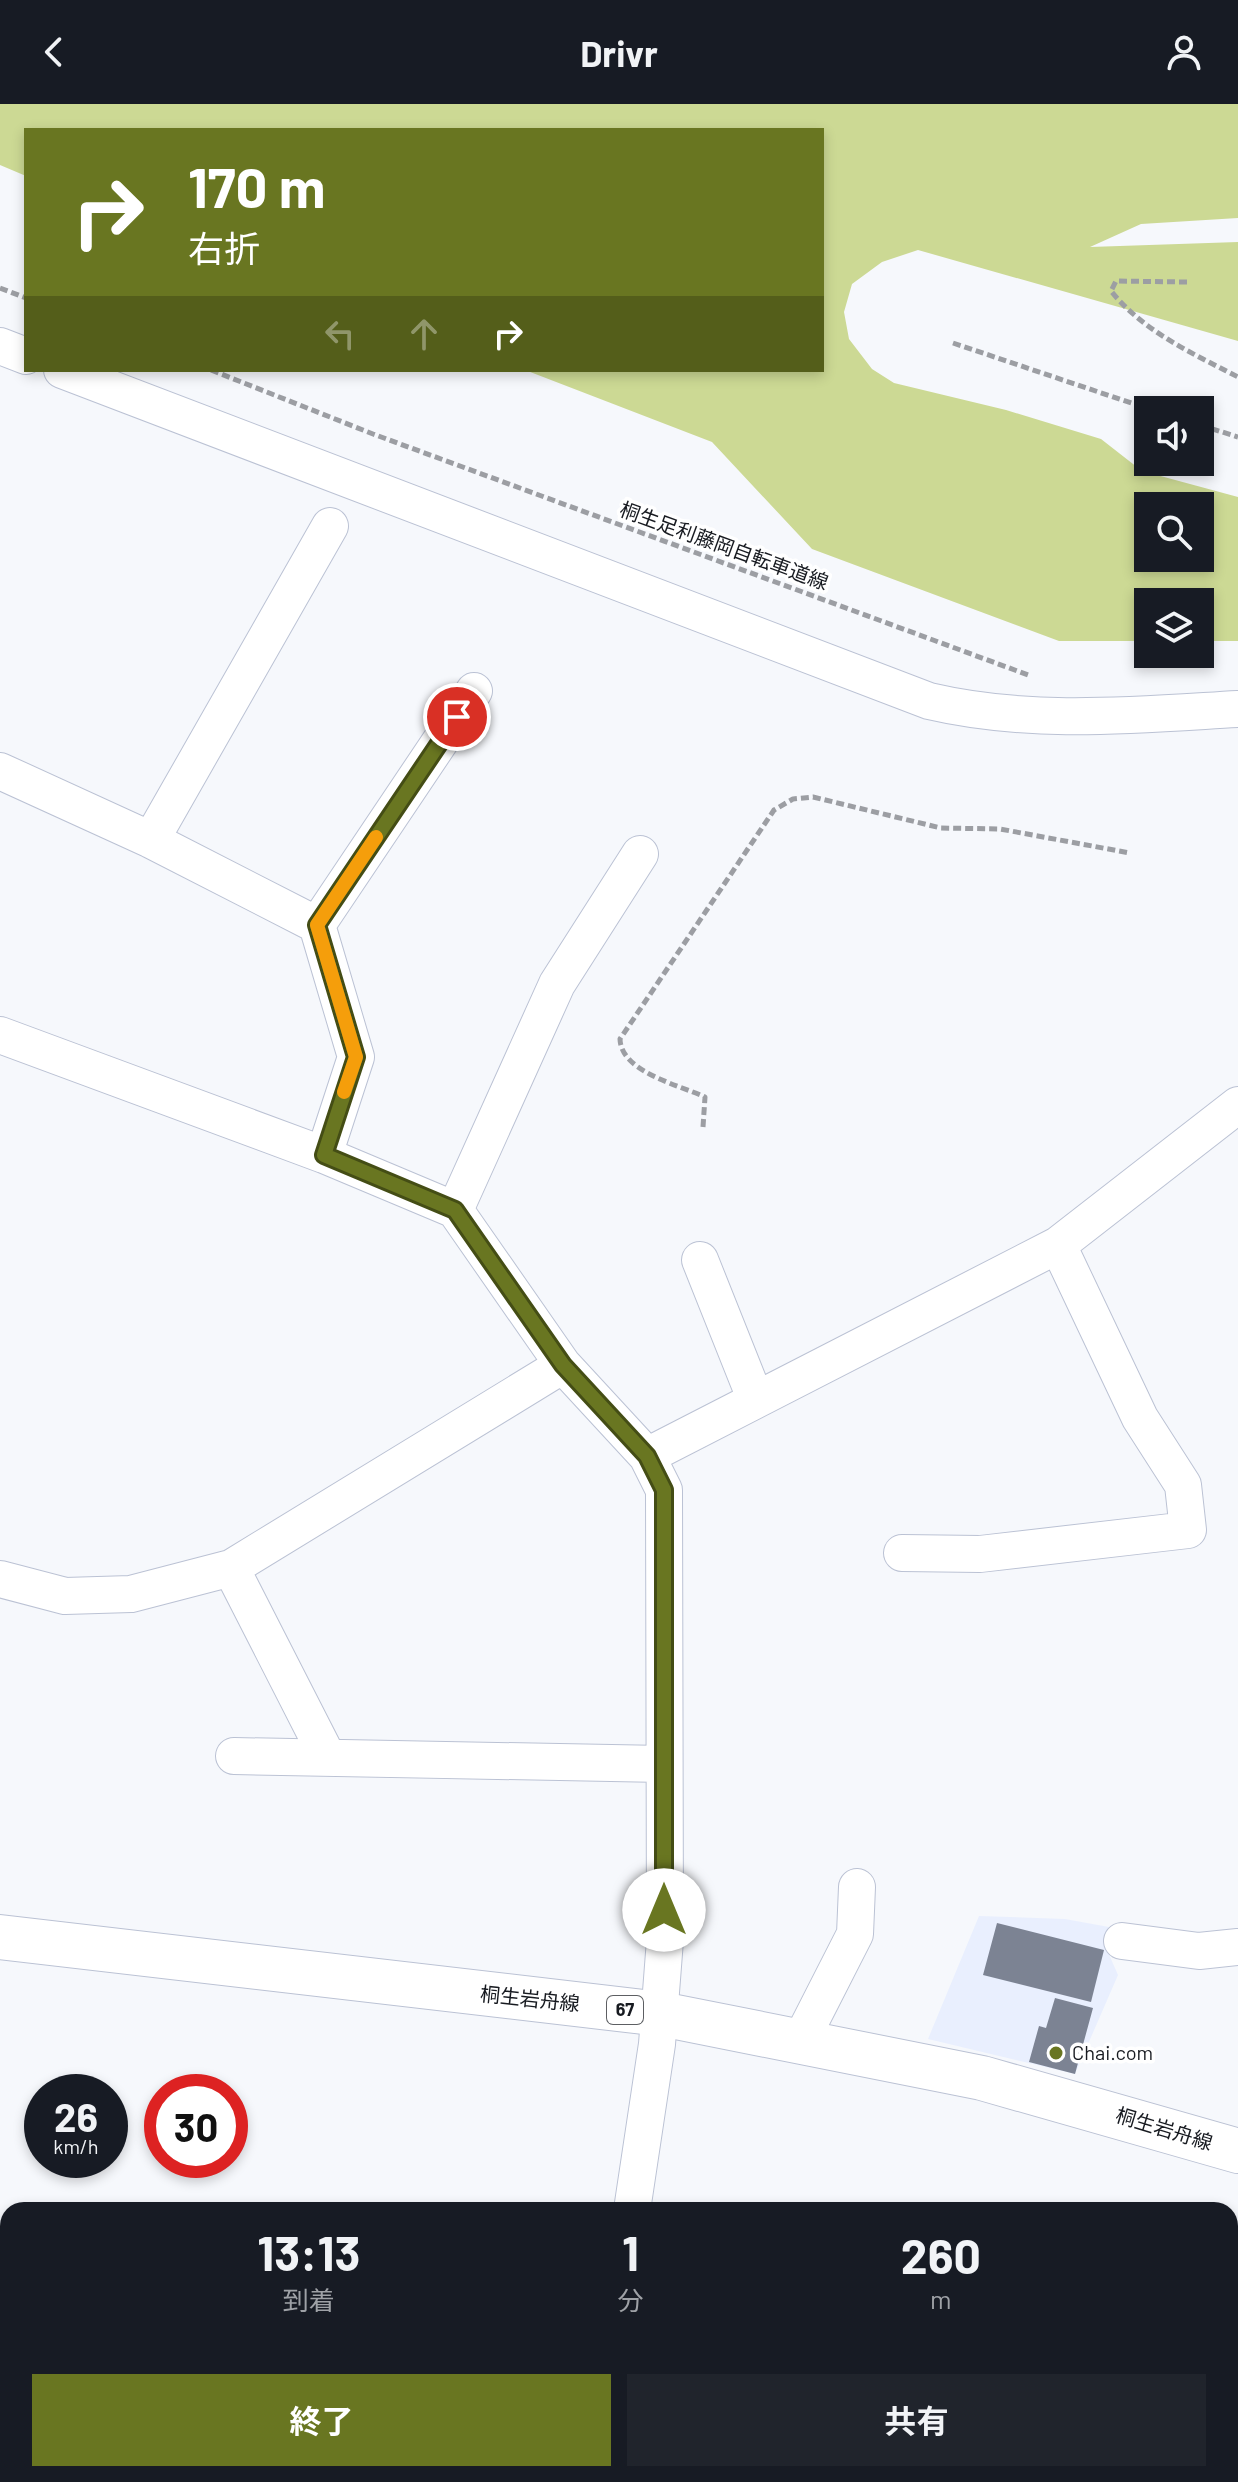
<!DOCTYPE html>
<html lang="ja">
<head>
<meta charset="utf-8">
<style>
	body { margin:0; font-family:Barlow,"Noto Sans JP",sans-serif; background:#20242c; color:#f1f3f6; height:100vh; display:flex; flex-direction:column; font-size:30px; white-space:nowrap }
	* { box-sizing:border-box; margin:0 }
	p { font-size:26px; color:#9ea1a6 }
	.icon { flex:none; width:44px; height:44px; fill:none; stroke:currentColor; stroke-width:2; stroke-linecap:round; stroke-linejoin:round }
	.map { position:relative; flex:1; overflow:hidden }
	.sheet { position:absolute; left:0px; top:2098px; width:1238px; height:280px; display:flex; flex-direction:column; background:#171b24; border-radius:24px 24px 0 0; box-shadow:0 4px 12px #0003 }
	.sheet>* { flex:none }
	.top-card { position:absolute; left:24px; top:24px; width:800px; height:244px; border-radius:0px; box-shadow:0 4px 12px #0003; background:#697621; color:#fff; overflow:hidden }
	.tools { position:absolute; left:1134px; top:292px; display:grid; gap:16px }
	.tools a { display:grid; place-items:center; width:80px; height:80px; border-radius:0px; background:#171b24; box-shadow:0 4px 12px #0003; font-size:40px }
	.speed { position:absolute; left:24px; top:1970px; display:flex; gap:16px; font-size:40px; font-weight:700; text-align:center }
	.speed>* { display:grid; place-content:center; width:104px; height:104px; border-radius:50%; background:#171b24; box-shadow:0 4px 12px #0003; line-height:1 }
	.speed small { font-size:20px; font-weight:400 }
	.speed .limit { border:12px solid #d22; background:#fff; color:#111 }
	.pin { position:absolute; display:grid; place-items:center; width:68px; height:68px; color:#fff; margin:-34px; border:4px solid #fff; border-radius:50%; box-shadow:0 2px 8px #0007 }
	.me { position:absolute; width:88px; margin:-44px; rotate:0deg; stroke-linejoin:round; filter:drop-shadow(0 0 6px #0008) }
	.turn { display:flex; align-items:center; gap:28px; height:168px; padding:0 32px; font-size:36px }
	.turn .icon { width:104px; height:104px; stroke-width:2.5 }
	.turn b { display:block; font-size:56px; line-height:68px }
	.lanes { display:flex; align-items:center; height:76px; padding:0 32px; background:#0003; justify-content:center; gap:40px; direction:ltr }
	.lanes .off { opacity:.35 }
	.eta { display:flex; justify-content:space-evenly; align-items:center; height:136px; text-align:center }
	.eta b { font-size:48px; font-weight:700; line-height:56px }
	.button { display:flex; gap:16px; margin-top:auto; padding:16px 32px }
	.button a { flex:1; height:92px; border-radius:0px; background:#697621; color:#fff; font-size:32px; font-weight:700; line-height:92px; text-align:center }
	.button a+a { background:#20242c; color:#f1f3f6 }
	header { display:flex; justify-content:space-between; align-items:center; height:104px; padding:0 32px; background:#171b24; font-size:36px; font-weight:700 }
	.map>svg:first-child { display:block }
	.built { fill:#e9effe }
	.green { fill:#ccd994; fill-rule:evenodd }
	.building { fill:#7c8393 }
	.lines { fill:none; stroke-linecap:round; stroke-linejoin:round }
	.minor-casing { stroke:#bbc2d4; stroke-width:38 }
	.major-casing { stroke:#bbc2d4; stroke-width:46 }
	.path { stroke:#9c9ea3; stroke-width:5; stroke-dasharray:8 4; stroke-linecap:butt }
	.minor { stroke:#fff; stroke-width:36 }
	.major { stroke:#fff; stroke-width:44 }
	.route-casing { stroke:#444d15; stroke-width:20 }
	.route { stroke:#697621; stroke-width:14 }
	.slow { stroke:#f59e0b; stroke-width:14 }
	.poi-dot { fill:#697621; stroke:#fff; stroke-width:3 }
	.labels { text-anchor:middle; stroke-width:7; stroke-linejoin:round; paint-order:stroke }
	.shield { fill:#fff; stroke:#5d5f63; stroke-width:2 }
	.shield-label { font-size:18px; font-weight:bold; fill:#171a20 }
	.street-label { font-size:20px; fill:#171a20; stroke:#fff }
	.poi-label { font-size:20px; fill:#171a20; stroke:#fff; text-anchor:start }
</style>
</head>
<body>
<header><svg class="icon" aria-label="back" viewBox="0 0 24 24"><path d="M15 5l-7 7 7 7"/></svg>Drivr<svg class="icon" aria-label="person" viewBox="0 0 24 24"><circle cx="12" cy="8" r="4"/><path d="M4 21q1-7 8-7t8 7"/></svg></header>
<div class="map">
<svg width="1238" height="2378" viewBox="0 0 1238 2378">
	<rect width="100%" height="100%" fill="#f6f8fc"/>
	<!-- built -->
	<path class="built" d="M979 1812 1065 1815 1109 1823 1104 1839 1118 1871 1075 1970 928 1935Z"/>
	<!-- green -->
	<path class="green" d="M0 0H1238V114L1141 120 1090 143 1238 138V237L918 146 882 158 852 180 844 208 849 235 872 265 894 279 1006 306 1101 335 1142 367 1238 393V537H1200V498H1148V537H1059L812 445 712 338 525 266H822V26H26V72L0 61ZM1148 402H1200V454H1148Z"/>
	<!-- building -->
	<path class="building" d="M997 1819 1104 1846 1091 1898 983 1871Z
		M1055 1894 1093 1904 1075 1970 1029 1958 1039 1922 1046 1924Z"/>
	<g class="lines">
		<defs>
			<path id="minor" d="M0 242 26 252
				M62 266 929 597C1032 621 1134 611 1238 605
				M0 667 151 736 317 821 356 953 324 1051
				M151 736 330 422
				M317 821 474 587
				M0 931 324 1051 455 1106 563 1261 647 1352 664 1386 665 1836 657 1940 632 2106
				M455 1106 557 880 640 750
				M700 1156 755 1294
				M647 1352 1058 1141 1238 1001
				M902 1449 980 1450 1188 1426 1183 1381 1140 1314 1058 1141
				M231 1464 328 1654
				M0 1475 65 1492 131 1490 231 1464 563 1261
				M234 1652 663 1660
				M1122 1837 1199 1847 1238 1843
				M801 1936 855 1830 857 1783
				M590 2378 591 2370"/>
			<path id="major" d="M0 1833 661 1910 982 1974 1238 2047"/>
		</defs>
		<!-- minor casing -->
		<use href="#minor" class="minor-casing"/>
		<!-- major casing -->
		<use href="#major" class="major-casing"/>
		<!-- path -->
		<path class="path" d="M1187 178 1116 177 1111 187C1144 228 1192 249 1238 273
			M0 184 26 194
			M953 239 1152 306
			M211 266 373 330 1031 572
			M1200 321 1238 333
			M703 1023 705 993C679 981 621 968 620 935L774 706 793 695 813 693 941 724 1000 725 1130 749"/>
		<!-- minor -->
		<use href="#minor" class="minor"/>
		<!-- major -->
		<use href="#major" class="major"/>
	</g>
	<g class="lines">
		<defs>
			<path id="route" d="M457 613 317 821 356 953 324 1051 455 1106 563 1261 647 1352 664 1386V1806"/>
		</defs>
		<!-- route casing -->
		<use href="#route" class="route-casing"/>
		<!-- route -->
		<use href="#route" class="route"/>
		<!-- slow -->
		<path class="slow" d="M344 988 356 953 317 821 376 733"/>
	</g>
	<!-- markers -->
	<circle class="poi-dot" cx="1056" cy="1949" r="8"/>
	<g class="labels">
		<!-- shield labels -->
		<rect class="shield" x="607" y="1892" width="36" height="28" rx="6"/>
		<g class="shield-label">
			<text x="625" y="1912">67</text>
		</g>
		<!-- street labels -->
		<g class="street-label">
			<text transform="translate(724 442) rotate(20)" y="7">桐生足利藤岡自転車道線</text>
			<text transform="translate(530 1895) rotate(6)" y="7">桐生岩舟線</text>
			<text transform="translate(1164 2025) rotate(17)" y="7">桐生岩舟線</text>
		</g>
		<!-- poi labels -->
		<g class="poi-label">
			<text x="1072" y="1956">Chai.com</text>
		</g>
	</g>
</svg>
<div class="tools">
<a><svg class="icon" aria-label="sound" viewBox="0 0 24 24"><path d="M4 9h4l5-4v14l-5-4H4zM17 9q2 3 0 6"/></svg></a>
<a><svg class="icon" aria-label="search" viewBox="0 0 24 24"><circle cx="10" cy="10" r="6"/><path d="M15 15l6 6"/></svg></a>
<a><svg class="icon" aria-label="layers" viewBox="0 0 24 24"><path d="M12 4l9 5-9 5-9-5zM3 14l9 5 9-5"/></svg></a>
</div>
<div class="speed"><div>26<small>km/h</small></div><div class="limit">30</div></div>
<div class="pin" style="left:457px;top:613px;background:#d93025"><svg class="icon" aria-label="arrive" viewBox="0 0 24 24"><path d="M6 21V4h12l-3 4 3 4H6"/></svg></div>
<svg class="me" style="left:664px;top:1806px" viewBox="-20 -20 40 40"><circle r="19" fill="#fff"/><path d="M0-13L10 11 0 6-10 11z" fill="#697621"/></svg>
<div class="top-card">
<div class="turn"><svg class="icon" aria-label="right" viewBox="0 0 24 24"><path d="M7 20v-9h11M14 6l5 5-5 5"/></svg><div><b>170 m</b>右折</div></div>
<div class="lanes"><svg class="icon off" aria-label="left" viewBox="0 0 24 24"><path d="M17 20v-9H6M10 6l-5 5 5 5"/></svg><svg class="icon off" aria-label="ahead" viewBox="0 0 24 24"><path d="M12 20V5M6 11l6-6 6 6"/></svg><svg class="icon" aria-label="right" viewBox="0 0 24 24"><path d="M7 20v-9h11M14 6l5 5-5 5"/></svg></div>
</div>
<section class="sheet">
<div class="eta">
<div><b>13:13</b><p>到着</p></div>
<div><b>1</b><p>分</p></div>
<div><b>260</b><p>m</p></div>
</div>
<div class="button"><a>終了</a><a>共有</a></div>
</section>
</div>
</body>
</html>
